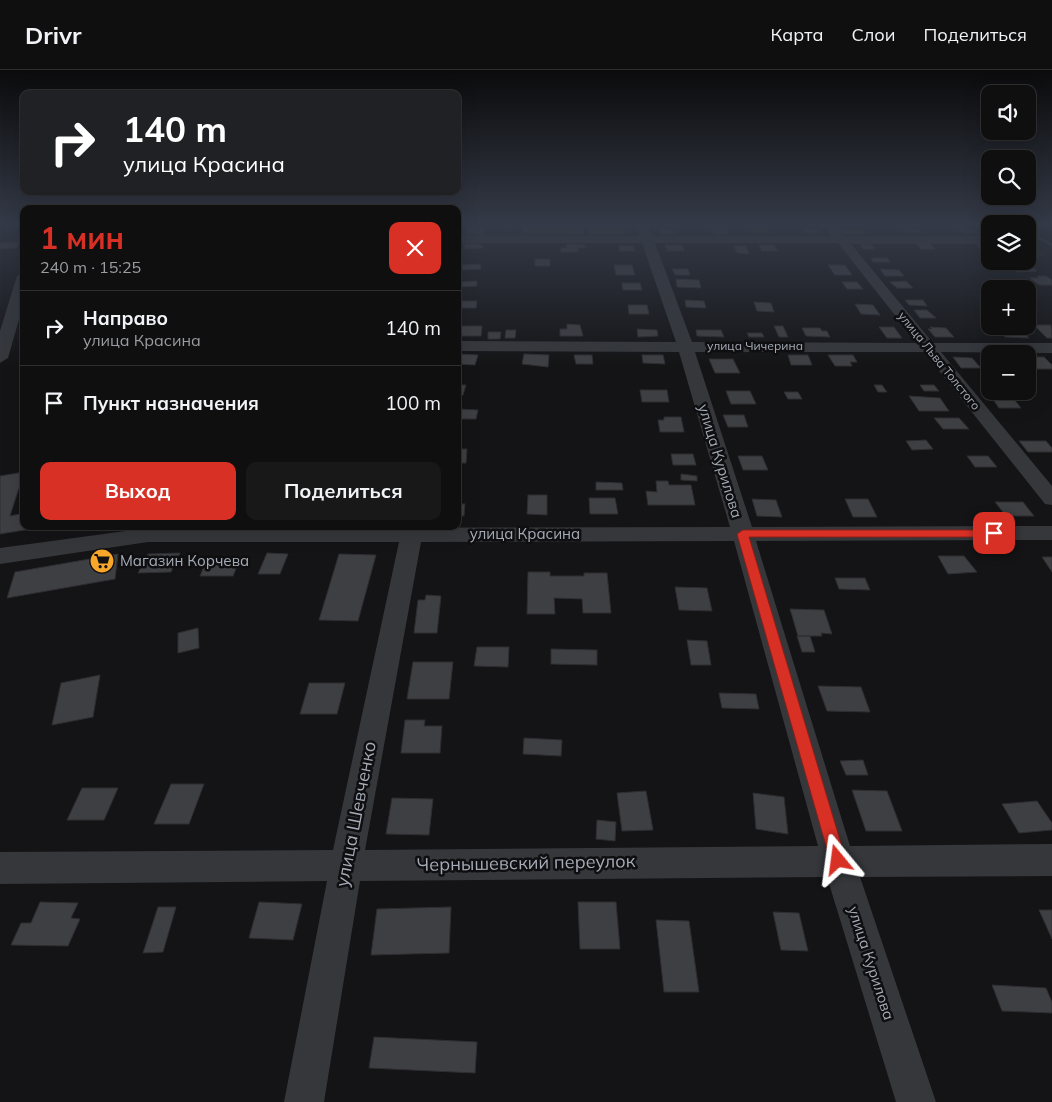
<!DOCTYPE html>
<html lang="ru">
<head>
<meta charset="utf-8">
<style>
	body { margin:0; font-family:Mulish,sans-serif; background:#181819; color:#f1f3f6; height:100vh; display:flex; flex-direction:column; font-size:19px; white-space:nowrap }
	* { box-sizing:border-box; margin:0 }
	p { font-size:16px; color:#9b9c9f }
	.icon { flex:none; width:28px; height:28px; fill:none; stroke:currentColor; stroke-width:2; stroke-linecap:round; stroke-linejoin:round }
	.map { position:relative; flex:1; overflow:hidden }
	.side { position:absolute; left:20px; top:135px; width:441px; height:325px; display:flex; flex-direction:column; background:#0f0f10; border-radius:10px; box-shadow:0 5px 20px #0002,0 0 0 1px #2f2f30 }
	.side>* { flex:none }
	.banner { position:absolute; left:20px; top:20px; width:441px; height:105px; border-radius:10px; box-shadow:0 5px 20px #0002,0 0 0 1px #2f2f30; background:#202124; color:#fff; overflow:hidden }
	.controls { position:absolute; left:981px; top:15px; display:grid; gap:10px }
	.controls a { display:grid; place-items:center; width:55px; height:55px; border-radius:10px; background:#0f0f10; box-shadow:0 5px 20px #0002,0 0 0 1px #2f2f30; font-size:25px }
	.pin { position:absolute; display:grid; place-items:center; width:42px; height:42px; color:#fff; margin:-21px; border-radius:10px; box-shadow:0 2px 8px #0006 }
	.me { position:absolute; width:55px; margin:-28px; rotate:344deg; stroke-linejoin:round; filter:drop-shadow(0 0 4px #0008) }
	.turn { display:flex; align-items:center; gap:18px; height:105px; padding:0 20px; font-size:22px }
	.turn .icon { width:65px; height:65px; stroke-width:2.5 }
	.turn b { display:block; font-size:35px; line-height:42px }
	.round { display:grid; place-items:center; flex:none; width:52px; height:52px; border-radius:10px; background:#181819 }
	.summary { display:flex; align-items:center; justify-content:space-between; height:85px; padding:0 20px }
	h1 { font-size:30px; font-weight:700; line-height:38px; color:#d93025 }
	.action { display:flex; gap:10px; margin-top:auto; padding:10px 20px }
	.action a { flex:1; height:58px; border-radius:10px; background:#d93025; color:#fff; font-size:20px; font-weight:700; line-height:58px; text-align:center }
	.action a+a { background:#181819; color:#f1f3f6 }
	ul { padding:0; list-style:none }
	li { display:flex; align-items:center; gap:15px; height:75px; padding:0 20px; border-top:1px solid #2f2f30 }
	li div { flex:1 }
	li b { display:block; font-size:19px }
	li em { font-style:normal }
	header { display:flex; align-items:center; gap:30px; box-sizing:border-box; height:70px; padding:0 25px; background:#0f0f10; border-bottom:1px solid #2f2f30 }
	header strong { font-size:24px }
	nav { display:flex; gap:28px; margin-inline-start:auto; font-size:18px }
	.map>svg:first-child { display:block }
	.green { fill:#1c241d }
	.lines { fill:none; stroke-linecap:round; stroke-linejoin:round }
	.stream { stroke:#2a343b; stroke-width:3 }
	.building { fill:#3e3f43; stroke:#2e2e32 }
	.minor { fill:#35373b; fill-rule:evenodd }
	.route { fill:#d93025; stroke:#8d1f18 }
	.labels { text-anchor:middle; stroke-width:5; stroke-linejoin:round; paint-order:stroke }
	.far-street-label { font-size:12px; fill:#a6acb7; stroke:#0f0f11 }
	.street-label { font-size:15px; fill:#a6acb7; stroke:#0f0f11 }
	.poi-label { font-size:15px; fill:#a6acb7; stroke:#0f0f11; text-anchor:start }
	.near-street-label { font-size:18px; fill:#a6acb7; stroke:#0f0f11 }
</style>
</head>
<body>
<header>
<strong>Drivr</strong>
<nav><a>Карта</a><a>Слои</a><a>Поделиться</a></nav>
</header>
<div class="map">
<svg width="1052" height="1032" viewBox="0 0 1052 1032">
	<rect width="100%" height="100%" fill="#141416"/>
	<!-- green -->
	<path class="green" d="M1028 172 1035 173 1046 186 1028 191Z"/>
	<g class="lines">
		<!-- stream -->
		<path class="stream" d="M1028 162 1052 175"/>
	</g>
	<!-- building -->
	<path class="building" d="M523 153H540V157H582L583 164 522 163Z
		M600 153H622L625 164H590L588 155H600Z
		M484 156V164H465L466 158Z
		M711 156H725L728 164H714Z
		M751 157H763L770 163H755Z
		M900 158H916L922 163H906Z
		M659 159H673L675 164H660Z
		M803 159H817L821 163 807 164Z
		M959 159H973L979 163 964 164Z
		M841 160H863L866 164H845Z
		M20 172 16 178 0 179V173Z
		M465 174H480L483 178 464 179Z
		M566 174 585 175V178H578V182H561V178H567Z
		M860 174 872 175 875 179H863Z
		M916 174H930L935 179H921Z
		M976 174 990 175V180H981Z
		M665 175H682L684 181H667Z
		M759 175H774L778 181H762Z
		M619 176H633L635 181H620Z
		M734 176H746L749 184 737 183Z
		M871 188H887L890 192H873Z
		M535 189H550V196H535Z
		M480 194 481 199 463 200 462 195Z
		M614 195H632L635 205H616Z
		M828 195H845L852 205H835Z
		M1028 195 1037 201 1017 202 1009 196Z
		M672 199H688L690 205H675Z
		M880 199 899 200 904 206H885Z
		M1037 206H1046L1052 210V215H1039L1030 208H1039Z
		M676 209 699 210 701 218 677 217Z
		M477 211V216L460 217V212Z
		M906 211 913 218H897L890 212Z
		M842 212H857L863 219H847Z
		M622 213H640L642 220H623Z
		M685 230 704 231 706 238 686 237Z
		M905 230H923L927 236 909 235Z
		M460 231H477L476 238H459Z
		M754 232 771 233 774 242 757 241Z
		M855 234 873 235 880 245 861 244Z
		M628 235H647L649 244H629Z
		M914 240H927L936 248H920Z
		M567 254 580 255 583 266H560V259H567Z
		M1034 255H1051L1052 268H1047Z
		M458 256H482L481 266H458Z
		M774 256H783L788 267H779Z
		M997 256 1021 259 1029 268 1005 267Z
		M879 257H894L902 268H887Z
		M930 257 946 258 954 267H935L928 259H932Z
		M802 258H820L822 261H827L830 267 806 266Z
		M637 259 657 260 658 266 638 267Z
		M506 260H516L515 268H505Z
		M696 260H721L724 267 697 266Z
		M488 262H501L500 269H488Z
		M747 263H762L764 267H749Z
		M458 284 478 285 475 295 458 294Z
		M524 284 549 285 548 297 522 294Z
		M574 285H592L593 294H576Z
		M642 285H663L665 294 643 293Z
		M788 285H808L812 295H791Z
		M828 285H853L857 292H850L852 296H835Z
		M953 287 972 288 981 298H961Z
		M980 287H990V299Z
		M1028 287H1044L1052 295V299H1036L1028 290Z
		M709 289H733L740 303H715Z
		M458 315H466L463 325H458Z
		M874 315H882L887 322H878Z
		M920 315H934L939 321H924Z
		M640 320H667L669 332H642Z
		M726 321H750L756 334H731Z
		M784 322H798L802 329H788Z
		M989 324H1010L1021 338H999Z
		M909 326 940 328 949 341H919Z
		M458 339 478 340 476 349H458Z
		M723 345H744L748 357H728Z
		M664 347H681L684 362H660L658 350H664Z
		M934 348H959L969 359H943Z
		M926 370 933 379 912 380 906 371Z
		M1019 371H1046L1052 378V382H1028Z
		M458 379H467L466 393H458Z
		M671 384H693L696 395H673Z
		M738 386H762L768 400H743Z
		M967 386H988L997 397H975Z
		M24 402 10 446 24 443V456H37V458L0 464V406Z
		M681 404 697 406V411L681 410Z
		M656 411H668L669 415H691L695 435H648L646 421 657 422Z
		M596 412 622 413 623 420H596Z
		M528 425H547V445L527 444Z
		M589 428H615L618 444H590Z
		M752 429 776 430 782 447 757 446Z
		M845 429H868L877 447H853Z
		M995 432H1023L1034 446H1006Z
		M458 434H465L464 446H458Z
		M180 483 171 502 138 503 148 484Z
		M267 483 288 484 280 504H258Z
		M118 484 115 509 7 528 15 502Z
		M339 484 376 485 358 551 319 550Z
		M938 486H964L977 502 948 504Z
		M208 487H241L233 506H200Z
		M1042 487H1052V502Z
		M528 502H550V506H584V503H607L611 543H583L582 529 554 528 555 544H527Z
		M835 508H865L870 520 839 519Z
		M675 517 707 518 712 541 679 540Z
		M426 525 441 526 437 563H414L418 530H425Z
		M790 539 824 540 832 564 821 563 822 566H798Z
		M198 558 199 578 178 583V563Z
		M797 566H810L815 582H802Z
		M687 570 707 571 711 595H691Z
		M477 577H509L508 597 474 596Z
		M551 579 597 580V595L551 594Z
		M413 592H453L449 629H407Z
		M100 605 93 647 52 655 61 613Z
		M309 613H345L337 644H300Z
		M818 616 861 617 870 642 827 641Z
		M719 623 756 624 759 639 722 638Z
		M405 650H425L424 656H442L440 683H401Z
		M524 668 562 670 561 686 523 684Z
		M863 690 868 705H846L840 691Z
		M171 714H204L189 754H154Z
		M82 718H118L104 750H67Z
		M852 720 887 721 902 761H866Z
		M646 721 653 760 622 761 617 723Z
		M753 723 784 727 788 764 756 759Z
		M392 728 433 729 429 765 386 764Z
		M1037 731 1052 753V760L1019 763 1002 734Z
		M597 750 616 752 615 771 596 769Z
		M40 832 78 833 71 848 80 849 68 876 11 875 21 853H31Z
		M259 832 302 834 293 870 249 868Z
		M578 832H616L620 879H580Z
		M158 837H176L163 882 143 883Z
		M451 837 449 883 371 885 377 839Z
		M1039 840H1052V869Z
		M773 842 799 843 808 881 781 880Z
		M656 850 689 851 699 922H664Z
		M992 915 1046 918 1052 932V943L1002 941Z
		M374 967 477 972 475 1003 369 998Z"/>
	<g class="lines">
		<!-- minor -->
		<path class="minor" d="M635 153H647L652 166H831L828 161 834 157 838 158 845 166H990V174H851L933 273H1052V283L941 282 1052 416V435L1045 434 924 282H695L752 457 1052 456V470L756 471 850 776 1052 774V806L860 807 936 1032H896L827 807 360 811 324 1032H284L327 811 0 814V782L333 780 399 472H148L0 494V478L148 458 730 457 679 282 458 281V271L676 272 642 173H458V165L639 166ZM655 173H838L917 273 692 272ZM734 471 818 776 365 780 421 472Z
			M24 202V232L8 288 0 293V261L17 206Z"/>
	</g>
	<!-- sky -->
	<linearGradient id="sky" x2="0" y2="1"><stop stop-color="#0b0b0c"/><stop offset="0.52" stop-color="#343a47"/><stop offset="1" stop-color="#343a47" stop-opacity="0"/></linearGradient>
	<rect width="1052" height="297" fill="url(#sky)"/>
	<!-- route -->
	<path class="route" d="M743 460H994L999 463 994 467H749L846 790 844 795 838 798 833 795 830 790 737 464Z"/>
	<!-- icons -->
	<defs>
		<symbol id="supermarket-disc" viewBox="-11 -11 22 22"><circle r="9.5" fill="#f8a72a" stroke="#0f0f11"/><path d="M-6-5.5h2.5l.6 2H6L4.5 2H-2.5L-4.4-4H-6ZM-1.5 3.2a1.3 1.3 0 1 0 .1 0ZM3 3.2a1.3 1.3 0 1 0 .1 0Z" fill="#111"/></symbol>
	</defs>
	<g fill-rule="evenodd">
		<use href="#supermarket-disc" x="88" y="477" width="28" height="28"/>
	</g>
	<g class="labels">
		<!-- far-street labels -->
		<g class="far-street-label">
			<text x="755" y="280">улица Чичерина</text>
			<text transform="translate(939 291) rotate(51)" y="4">улица Льва Толстого</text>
		</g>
		<!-- street labels -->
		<g class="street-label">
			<text transform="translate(720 391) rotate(73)" y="5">улица Курилова</text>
			<text x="525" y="469">улица Красина</text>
			<text transform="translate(871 893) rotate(72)" y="5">улица Курилова</text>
		</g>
		<!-- poi labels -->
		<g class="poi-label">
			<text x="120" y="496">Магазин Корчева</text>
		</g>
		<!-- near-street labels -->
		<g class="near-street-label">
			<text transform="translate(356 744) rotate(-79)" y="6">улица Шевченко</text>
			<text transform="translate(526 793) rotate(-1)" y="6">Чернышевский переулок</text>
		</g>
	</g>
</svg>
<div class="controls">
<a><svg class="icon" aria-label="sound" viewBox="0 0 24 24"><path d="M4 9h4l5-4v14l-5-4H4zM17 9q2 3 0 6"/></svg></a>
<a><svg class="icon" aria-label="search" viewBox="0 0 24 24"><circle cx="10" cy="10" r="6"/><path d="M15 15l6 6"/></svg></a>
<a><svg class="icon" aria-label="layers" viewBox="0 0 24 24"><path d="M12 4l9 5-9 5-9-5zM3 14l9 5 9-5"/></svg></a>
<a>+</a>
<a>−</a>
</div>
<div class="pin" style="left:994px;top:463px;background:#d93025"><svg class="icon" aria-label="arrive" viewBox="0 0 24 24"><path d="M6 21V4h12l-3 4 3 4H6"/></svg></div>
<svg class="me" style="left:838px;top:790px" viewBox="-20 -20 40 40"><path d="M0-17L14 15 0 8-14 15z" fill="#d93025" stroke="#fff" stroke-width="4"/></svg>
<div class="banner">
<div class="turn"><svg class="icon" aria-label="right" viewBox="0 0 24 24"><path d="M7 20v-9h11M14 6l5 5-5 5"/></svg><div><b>140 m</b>улица Красина</div></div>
</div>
<section class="side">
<div class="summary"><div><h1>1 мин</h1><p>240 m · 15:25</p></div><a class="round" style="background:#d93025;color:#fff"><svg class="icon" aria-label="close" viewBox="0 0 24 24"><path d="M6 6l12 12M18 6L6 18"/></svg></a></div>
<ul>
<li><svg class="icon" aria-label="right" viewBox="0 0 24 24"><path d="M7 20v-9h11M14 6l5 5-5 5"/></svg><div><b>Направо</b><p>улица Красина</p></div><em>140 m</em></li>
<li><svg class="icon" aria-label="arrive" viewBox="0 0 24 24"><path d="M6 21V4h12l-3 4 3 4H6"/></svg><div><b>Пункт назначения</b></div><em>100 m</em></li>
</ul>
<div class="action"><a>Выход</a><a>Поделиться</a></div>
</section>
</div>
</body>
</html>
